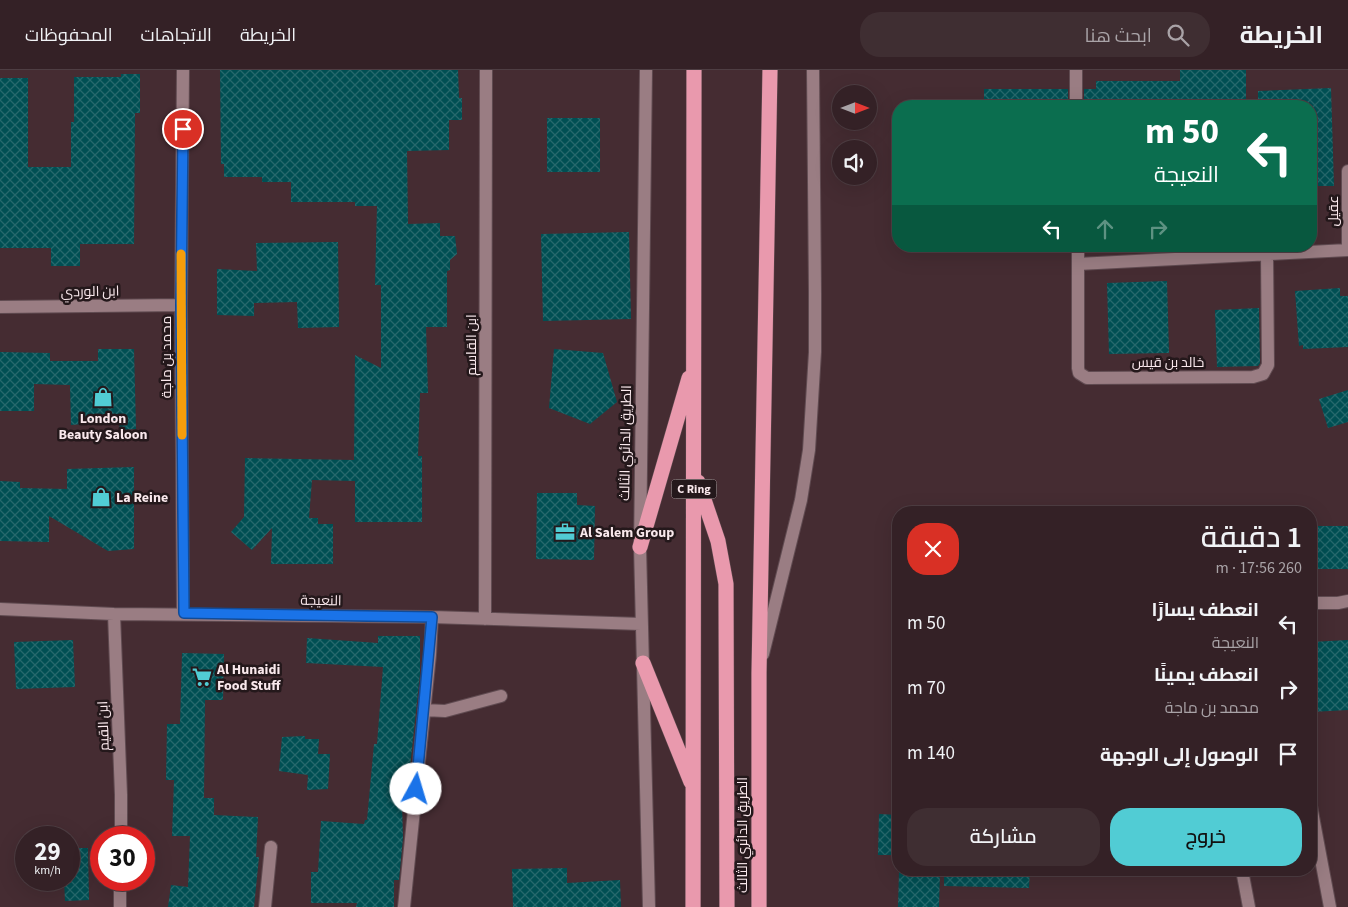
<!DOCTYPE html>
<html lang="ar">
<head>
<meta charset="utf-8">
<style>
	body { margin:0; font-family:"Source Sans 3",Cairo,sans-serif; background:#3f2e32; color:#f1f3f6; direction:rtl; height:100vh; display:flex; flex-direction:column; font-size:19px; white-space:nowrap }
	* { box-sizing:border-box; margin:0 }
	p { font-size:16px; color:#a9a3a7 }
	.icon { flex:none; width:28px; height:28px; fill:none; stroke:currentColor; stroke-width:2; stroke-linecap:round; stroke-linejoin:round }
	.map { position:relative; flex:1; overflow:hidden; direction:ltr }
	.drawer { position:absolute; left:892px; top:436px; width:425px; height:370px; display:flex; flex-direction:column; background:#342126; border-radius:20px; box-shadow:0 5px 20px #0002,0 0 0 1px #4e3e43; direction:rtl }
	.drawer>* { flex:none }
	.guide { position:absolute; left:892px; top:30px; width:425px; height:152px; border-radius:20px; box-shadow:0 5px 20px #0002,0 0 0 1px #4e3e43; direction:rtl; background:#0b6e4f; color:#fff; overflow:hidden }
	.needle { width:32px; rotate:90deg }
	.fabs { position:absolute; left:832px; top:15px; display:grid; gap:10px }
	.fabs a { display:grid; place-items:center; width:45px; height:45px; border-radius:50%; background:#342126; box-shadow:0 5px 20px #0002,0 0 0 1px #4e3e43; font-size:25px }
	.speed { position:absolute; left:15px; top:756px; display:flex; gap:10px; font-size:25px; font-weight:700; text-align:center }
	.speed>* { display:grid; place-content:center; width:65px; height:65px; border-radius:50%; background:#342126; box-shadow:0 5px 20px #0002,0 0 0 1px #4e3e43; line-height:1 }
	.speed small { font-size:12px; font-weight:400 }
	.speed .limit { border:8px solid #d22; background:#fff; color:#111 }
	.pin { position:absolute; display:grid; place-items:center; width:42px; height:42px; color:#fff; margin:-21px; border:2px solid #fff; border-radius:50%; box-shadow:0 1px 5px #0007 }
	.me { position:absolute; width:55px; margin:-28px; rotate:6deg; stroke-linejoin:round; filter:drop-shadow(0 0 4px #0008) }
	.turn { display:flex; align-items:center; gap:18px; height:105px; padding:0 15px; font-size:22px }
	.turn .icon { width:65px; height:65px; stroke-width:2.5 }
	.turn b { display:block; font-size:35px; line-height:42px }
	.lanes { display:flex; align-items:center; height:48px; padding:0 15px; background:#0003; justify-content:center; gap:25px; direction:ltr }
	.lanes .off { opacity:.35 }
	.round { display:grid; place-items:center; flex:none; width:52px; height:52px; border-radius:20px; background:#3f2e32 }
	.headline { display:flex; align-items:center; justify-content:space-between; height:85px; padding:0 15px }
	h1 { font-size:30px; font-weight:600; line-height:38px }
	.action { display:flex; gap:10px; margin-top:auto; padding:10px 15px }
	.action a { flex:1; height:58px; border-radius:20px; background:#51ccd4; color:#111; font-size:20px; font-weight:600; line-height:58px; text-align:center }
	.action a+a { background:#3f2e32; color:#f1f3f6 }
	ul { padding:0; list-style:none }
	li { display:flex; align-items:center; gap:15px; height:65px; padding:0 15px }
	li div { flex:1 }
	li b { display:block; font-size:19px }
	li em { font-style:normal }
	header { display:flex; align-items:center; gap:30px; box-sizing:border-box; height:70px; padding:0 25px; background:#342126; border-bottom:1px solid #4e3e43 }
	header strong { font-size:24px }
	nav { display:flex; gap:28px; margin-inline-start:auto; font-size:18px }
	.search { width:350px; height:45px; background:#3f2e32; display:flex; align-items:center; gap:12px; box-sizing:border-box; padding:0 18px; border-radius:20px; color:#a9a3a7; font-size:19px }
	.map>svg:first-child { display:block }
	.building { fill:url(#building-cross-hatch) }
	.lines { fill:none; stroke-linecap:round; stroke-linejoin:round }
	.minor-casing { stroke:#604b51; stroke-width:14 }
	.highway-casing { stroke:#604b51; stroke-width:16 }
	.minor { stroke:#9a7d83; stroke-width:12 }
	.highway { stroke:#e999ad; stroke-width:15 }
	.route-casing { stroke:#114b97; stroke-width:12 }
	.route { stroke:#1a73e8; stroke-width:9 }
	.slow { stroke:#f59e0b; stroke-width:9 }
	.labels { text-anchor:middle; stroke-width:5; stroke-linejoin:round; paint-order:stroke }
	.shield { fill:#24181b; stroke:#b9aaad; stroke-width:1 }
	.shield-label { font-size:12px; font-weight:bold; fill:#f9e8ec }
	.street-label { font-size:14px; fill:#f9e8ec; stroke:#24181b }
	.poi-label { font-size:14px; font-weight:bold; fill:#f9e8ec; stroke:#24181b; text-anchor:start }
</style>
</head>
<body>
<header>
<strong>الخريطة</strong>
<div class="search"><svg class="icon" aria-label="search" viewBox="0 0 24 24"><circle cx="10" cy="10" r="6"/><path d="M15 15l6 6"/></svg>ابحث هنا</div>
<nav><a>الخريطة</a><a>الاتجاهات</a><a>المحفوظات</a></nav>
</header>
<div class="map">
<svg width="1348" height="837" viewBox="0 0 1348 837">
	<defs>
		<pattern id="building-cross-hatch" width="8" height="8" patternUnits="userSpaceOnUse" patternTransform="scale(1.25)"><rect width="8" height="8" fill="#004f53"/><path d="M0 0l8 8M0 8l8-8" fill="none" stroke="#26686c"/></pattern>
	</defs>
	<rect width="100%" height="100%" fill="#452c32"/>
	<!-- building -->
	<path class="building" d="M220 0H458L459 28H462V50H449V80L407 81 408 154 440 153V166H455L457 184 450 190V200L447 201V257H426L428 323H420L418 386H422V452H355V411L312 410 309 448H318V454H333V494H271L272 458 252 480 231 462 244 447 245 388 354 390 355 285 381 298V215H375L377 136H355V132H291V112H262V107H224V94H221Z
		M1180 0H1246V36H1084V19H1096V11H1180Z
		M121 4H140V43H135L134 174H80V196H51V178H0V8H28V97H71V52H74V7H121Z
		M1331 18 1334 116H1311V36H1258V21Z
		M984 19H1068V36H984Z
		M547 48H600V102H547Z
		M629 162 631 249 543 251 541 164Z
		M338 172 339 257 298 258 297 232 254 233V246L217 245V199L257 201 256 173Z
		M1167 211 1169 283 1109 284 1107 213Z
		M1340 218V226H1348V277L1303 279V275L1299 276 1295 221Z
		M1259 238 1260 293 1258 296 1217 297 1215 240Z
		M98 279H134L136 359 120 360 119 351 71 355 70 315 34 314V341H0V282L50 283V291H98Z
		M554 279 603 283 617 332 590 354 549 338Z
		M1348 320V352L1328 358 1319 329Z
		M134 397V479L108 481 49 446V472L0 471V411L20 412V418L67 419V399Z
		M537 423H577V435L595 436 594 490 536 489Z
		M1311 456H1348V499H1311Z
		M378 566H420V604L406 734H402L403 768 399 810H394V837H356L357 833H311V802H318L321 751 364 754 365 750H367L374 674H377L383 597 306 593 307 568 378 573Z
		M73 570 75 617 16 619 14 572Z
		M1348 570V640L1311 642V572Z
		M182 583 224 584 223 630H205L204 728H214V745L258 747 256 787H259L254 837H168L171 815 188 817 190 766H172L174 710H166L167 654H180Z
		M305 666V669H319L318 684H330L328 719 307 720 308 705 279 701 282 667Z
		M879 744 899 745V785H878Z
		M69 778H88L89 830 65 831 64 810H69Z
		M567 798V813L620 810 621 837H513L512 799Z
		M944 800H1030L1029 818 944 816Z
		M899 802 940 804 939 837H898Z"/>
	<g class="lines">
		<defs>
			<path id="minor" d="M183 0 181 235 183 543
				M646 0 640 477 649 837
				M1076 0V36
				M1078 176V298L1079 303 1087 308 1253 307 1263 304 1268 295 1267 185
				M1348 180V101
				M1078 194 1348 180
				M0 237 181 235
				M1311 533H1338L1348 531
				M0 539 114 544 432 547 641 554
				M114 544 121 725V768
				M485 549 486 0
				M763 584 801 430 809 380 815 282V223L813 0
				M424 640 445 641 501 626
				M1311 736 1330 837
				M1242 800 1249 837
				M120 837V810
				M265 837 271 777
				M404 837 430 585 432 547"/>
			<path id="highway" d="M698 412 718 471 726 514 727 837
				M640 477 689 308
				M643 593 691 712
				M693 837 694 0
				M759 837V603L770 0"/>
		</defs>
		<!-- minor casing -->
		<use href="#minor" class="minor-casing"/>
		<!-- highway casing -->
		<use href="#highway" class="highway-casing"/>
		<!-- minor -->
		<use href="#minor" class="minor"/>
		<!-- highway -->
		<use href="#highway" class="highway"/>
	</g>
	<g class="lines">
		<defs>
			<path id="route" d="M183 59 181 235 184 543 432 547 416 719"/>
		</defs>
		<!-- route casing -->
		<use href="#route" class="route-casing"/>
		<!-- route -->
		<use href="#route" class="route"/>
		<!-- slow -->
		<path class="slow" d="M181 184 182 365"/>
	</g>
	<!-- icons -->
	<defs>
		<symbol id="shop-bare" viewBox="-9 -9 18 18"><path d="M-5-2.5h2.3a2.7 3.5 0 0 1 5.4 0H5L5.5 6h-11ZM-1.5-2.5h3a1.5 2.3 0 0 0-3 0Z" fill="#51ccd4" stroke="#24181b" stroke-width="2.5" paint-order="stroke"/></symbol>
		<symbol id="office-bare" viewBox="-9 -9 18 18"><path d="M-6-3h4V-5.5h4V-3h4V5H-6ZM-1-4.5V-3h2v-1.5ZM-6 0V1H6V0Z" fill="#51ccd4" stroke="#24181b" stroke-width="2.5" paint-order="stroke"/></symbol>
		<symbol id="supermarket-bare" viewBox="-9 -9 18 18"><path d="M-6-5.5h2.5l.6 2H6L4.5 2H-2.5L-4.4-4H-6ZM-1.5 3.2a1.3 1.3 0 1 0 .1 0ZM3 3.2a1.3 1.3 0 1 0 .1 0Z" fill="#51ccd4" stroke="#24181b" stroke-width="2.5" paint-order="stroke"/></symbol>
	</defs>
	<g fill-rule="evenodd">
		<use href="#shop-bare" x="89" y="313" width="28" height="28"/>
		<use href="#shop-bare" x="87" y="413" width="28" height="28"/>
		<use href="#office-bare" x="551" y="448" width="28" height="28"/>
		<use href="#supermarket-bare" x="188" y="593" width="28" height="28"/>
	</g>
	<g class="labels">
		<!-- shield labels -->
		<rect class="shield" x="671.5" y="409.5" width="45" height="19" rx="4"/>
		<g class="shield-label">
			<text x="694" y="423">C Ring</text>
		</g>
		<!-- street labels -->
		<g class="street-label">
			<text transform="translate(1333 141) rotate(-90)" y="5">عقيل</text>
			<text transform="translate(90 221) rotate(-1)" y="5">ابن الوردي</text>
			<text transform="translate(471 275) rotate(-90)" y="5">ابن القاسم</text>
			<text transform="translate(166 287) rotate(-90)" y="5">محمد بن ماجة</text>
			<text x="1168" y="297">خالد بن قيس</text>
			<text transform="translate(625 373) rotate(-89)" y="5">الطريق الدائري الثالث</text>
			<text transform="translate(321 530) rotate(1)" y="5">النعيجة</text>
			<text transform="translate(103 656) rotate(-92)" y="5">ابن القيم</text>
			<text transform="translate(742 765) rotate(-90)" y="5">الطريق الدائري الثالث</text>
		</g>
		<!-- poi labels -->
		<g class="poi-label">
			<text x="103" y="353" text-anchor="middle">London<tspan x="103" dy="16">Beauty Saloon</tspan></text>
			<text x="116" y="432">La Reine</text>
			<text x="580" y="467">Al Salem Group</text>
			<text x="217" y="604">Al Hunaidi<tspan x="217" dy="16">Food Stuff</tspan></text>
		</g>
	</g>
</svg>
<div class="fabs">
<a><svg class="needle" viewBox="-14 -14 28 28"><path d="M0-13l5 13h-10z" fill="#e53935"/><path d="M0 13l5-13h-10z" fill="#a9a3a7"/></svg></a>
<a><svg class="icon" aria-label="sound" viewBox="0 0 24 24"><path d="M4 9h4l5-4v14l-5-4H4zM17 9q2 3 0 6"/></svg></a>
</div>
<div class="speed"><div>29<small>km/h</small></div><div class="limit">30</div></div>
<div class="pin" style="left:183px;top:59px;background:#d93025"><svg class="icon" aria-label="arrive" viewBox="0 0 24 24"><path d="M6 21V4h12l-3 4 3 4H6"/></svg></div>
<svg class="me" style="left:416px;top:719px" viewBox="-20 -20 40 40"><circle r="19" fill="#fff"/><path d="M0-13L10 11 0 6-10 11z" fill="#1a73e8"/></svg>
<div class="guide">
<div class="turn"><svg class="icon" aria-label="left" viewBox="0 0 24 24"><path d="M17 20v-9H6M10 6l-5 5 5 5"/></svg><div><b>50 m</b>النعيجة</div></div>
<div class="lanes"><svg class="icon" aria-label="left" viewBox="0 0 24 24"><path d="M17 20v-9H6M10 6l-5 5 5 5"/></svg><svg class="icon off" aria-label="ahead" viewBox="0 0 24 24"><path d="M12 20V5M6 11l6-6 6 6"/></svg><svg class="icon off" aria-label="right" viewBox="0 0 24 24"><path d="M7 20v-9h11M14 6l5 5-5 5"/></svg></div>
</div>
<section class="drawer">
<div class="headline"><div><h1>1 دقيقة</h1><p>260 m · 17:56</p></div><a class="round" style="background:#d93025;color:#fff"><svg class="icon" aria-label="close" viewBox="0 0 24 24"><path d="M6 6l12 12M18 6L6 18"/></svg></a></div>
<ul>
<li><svg class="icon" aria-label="left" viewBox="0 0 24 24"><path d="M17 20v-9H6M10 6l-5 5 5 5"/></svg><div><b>انعطف يسارًا</b><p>النعيجة</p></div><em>50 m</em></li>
<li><svg class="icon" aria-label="right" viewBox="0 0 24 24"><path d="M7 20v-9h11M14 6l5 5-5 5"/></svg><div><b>انعطف يمينًا</b><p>محمد بن ماجة</p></div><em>70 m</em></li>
<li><svg class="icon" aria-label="arrive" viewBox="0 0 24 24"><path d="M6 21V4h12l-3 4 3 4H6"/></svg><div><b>الوصول إلى الوجهة</b></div><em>140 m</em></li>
</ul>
<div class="action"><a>خروج</a><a>مشاركة</a></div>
</section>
</div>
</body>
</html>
